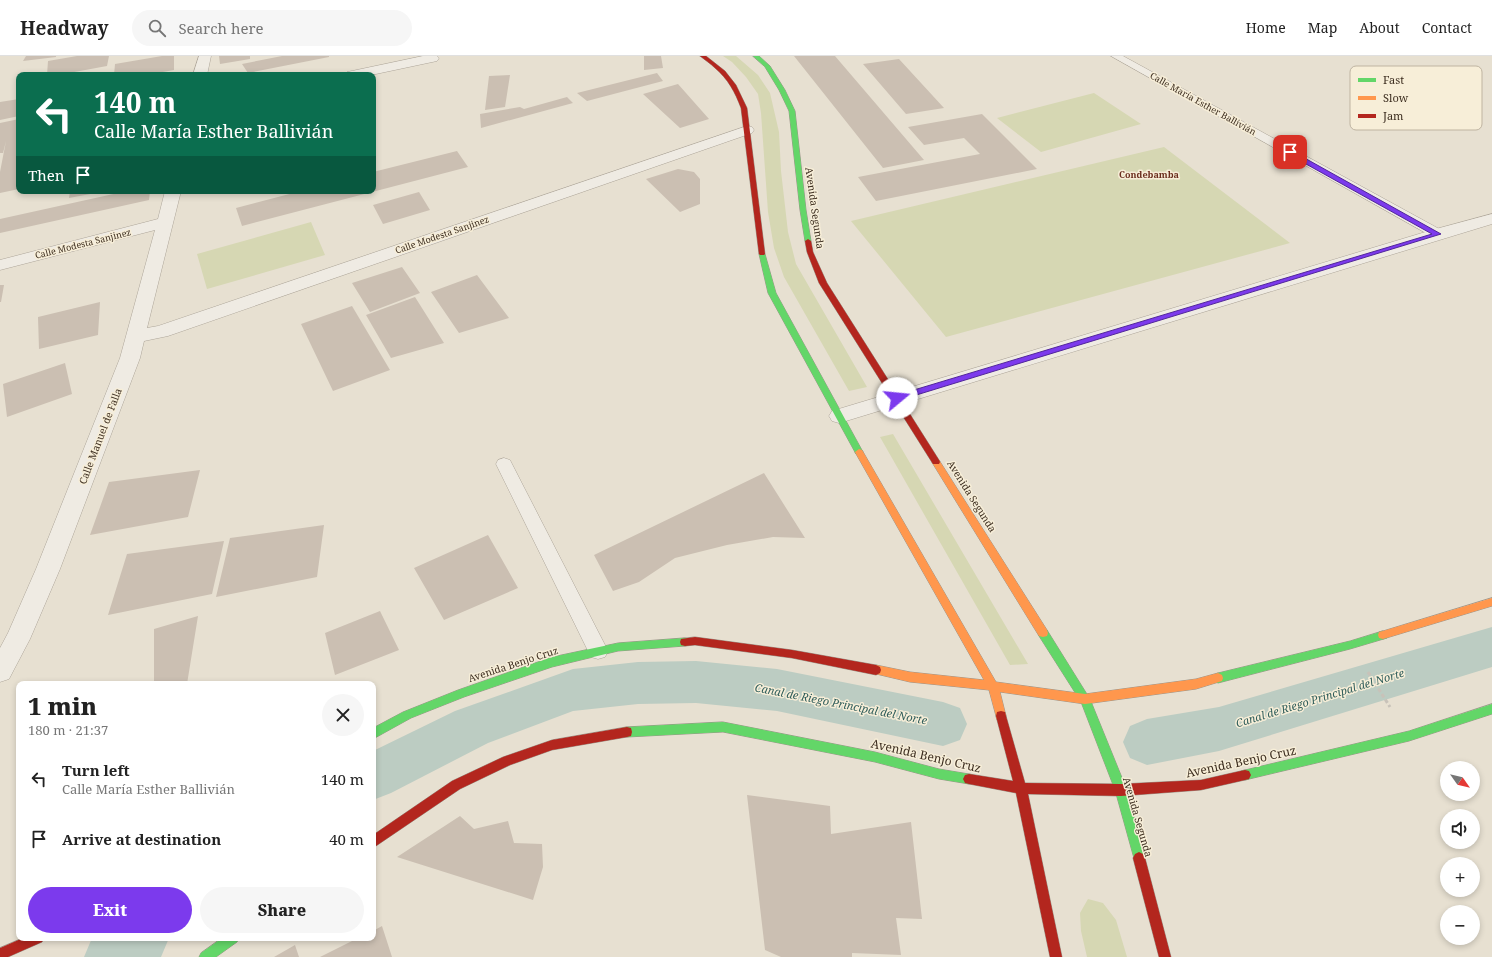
<!DOCTYPE html>
<html lang="en">
<head>
<meta charset="utf-8">
<style>
	body { margin:0; font-family:"Noto Serif",serif; background:#f6f6f6; color:#222; height:100vh; display:flex; flex-direction:column; font-size:15px; white-space:nowrap }
	* { box-sizing:border-box; margin:0 }
	p { font-size:13px; color:#767676 }
	.icon { flex:none; width:22px; height:22px; fill:none; stroke:currentColor; stroke-width:2; stroke-linecap:round; stroke-linejoin:round }
	.map { position:relative; flex:1; overflow:hidden }
	.sheet { position:absolute; left:16px; top:625px; width:360px; height:260px; display:flex; flex-direction:column; background:#fff; border-radius:8px; box-shadow:0 2px 6px #0003 }
	.sheet>* { flex:none }
	.top-card { position:absolute; left:16px; top:16px; width:360px; height:122px; border-radius:8px; box-shadow:0 2px 6px #0003; background:#0b6e4f; color:#fff; overflow:hidden }
	.needle { width:26px; rotate:124deg }
	.controls { position:absolute; left:1440px; top:705px; display:grid; gap:8px }
	.controls a { display:grid; place-items:center; width:40px; height:40px; border-radius:50%; background:#fff; box-shadow:0 2px 6px #0003; font-size:20px }
	.pin { position:absolute; display:grid; place-items:center; width:34px; height:34px; color:#fff; margin:-17px; border-radius:8px; box-shadow:0 2px 6px #0006 }
	.me { position:absolute; width:44px; margin:-22px; rotate:73deg; stroke-linejoin:round; filter:drop-shadow(0 0 3px #0008) }
	.turn { display:flex; align-items:center; gap:14px; height:84px; padding:0 12px; font-size:18px }
	.turn .icon { width:52px; height:52px; stroke-width:2.5 }
	.turn b { display:block; font-size:28px; line-height:34px }
	.then { display:flex; align-items:center; height:38px; padding:0 12px; background:#0003; gap:8px; font-size:15px }
	.round { display:grid; place-items:center; flex:none; width:42px; height:42px; border-radius:21px; background:#f6f6f6 }
	.headline { display:flex; align-items:center; justify-content:space-between; height:68px; padding:0 12px }
	h1 { font-size:24px; font-weight:800; line-height:30px }
	.button { display:flex; gap:8px; margin-top:auto; padding:8px 12px }
	.button a { flex:1; height:46px; border-radius:24px; background:#7c3aed; color:#fff; font-size:16px; font-weight:800; line-height:46px; text-align:center }
	.button a+a { background:#f6f6f6; color:#222 }
	ul { padding:0; list-style:none }
	li { display:flex; align-items:center; gap:12px; height:60px; padding:0 12px }
	li div { flex:1 }
	li b { display:block; font-size:15px }
	li em { font-style:normal }
	header { display:flex; align-items:center; gap:24px; box-sizing:border-box; height:56px; padding:0 20px; background:#fff; border-bottom:1px solid #e0e0e0 }
	header strong { font-size:19px }
	nav { display:flex; gap:22px; margin-inline-start:auto; font-size:14px }
	.search { width:280px; height:36px; background:#f6f6f6; display:flex; align-items:center; gap:10px; box-sizing:border-box; padding:0 14px; border-radius:22px; color:#767676; font-size:15px }
	.map>svg:first-child { display:block }
	.green { fill:#d6d7b3 }
	.lines { fill:none; stroke-linecap:round; stroke-linejoin:round }
	.canal { fill:#bcccc2; fill-rule:evenodd }
	.building { fill:#cbbfb2 }
	.lane-casing { stroke:#ada599; stroke-width:1 }
	.street-casing { stroke:#ada599; stroke-width:1 }
	.fast-casing { stroke:#9c958a; stroke-width:1 }
	.slow-casing { stroke:#9c958a; stroke-width:1 }
	.jam-casing { stroke:#9c958a; stroke-width:1 }
	.path { stroke:#c8c2b9; stroke-width:3; stroke-dasharray:4 2.5; stroke-linecap:butt }
	.lane { fill:#efebe3; fill-rule:evenodd }
	.street { fill:#efebe3; fill-rule:evenodd }
	.fast { fill:#63d668; fill-rule:evenodd }
	.slow { fill:#ff974d; fill-rule:evenodd }
	.jam { fill:#b3261e; fill-rule:evenodd }
	.route { fill:#7c3aed; stroke:#51269a }
	.labels { text-anchor:middle; stroke-width:3; stroke-linejoin:round; paint-order:stroke }
	.far-street-label { font-size:9px; fill:#3d2e20; stroke:#f7eed8 }
	.far-neighbourhood-label { font-size:9px; font-weight:bold; fill:#6b2e1e; stroke:#f7eed8 }
	.street-label { font-size:10px; fill:#3d2e20; stroke:#f7eed8 }
	.water-label { font-size:11px; font-style:italic; fill:#2f5d5a; stroke:#f7eed8 }
	.near-street-label { font-size:12px; fill:#3d2e20; stroke:#f7eed8 }
	.key { fill:#f7eed8; stroke:#bfb4a1; stroke-width:1 }
	.key-label { font-size:11px; fill:#3d2e20 }
</style>
</head>
<body>
<header>
<strong>Headway</strong>
<div class="search"><svg class="icon" aria-label="search" viewBox="0 0 24 24"><circle cx="10" cy="10" r="6"/><path d="M15 15l6 6"/></svg>Search here</div>
<nav><a>Home</a><a>Map</a><a>About</a><a>Contact</a></nav>
</header>
<div class="map">
<svg width="1492" height="901" viewBox="0 0 1492 901">
	<rect width="100%" height="100%" fill="#e7e0d1"/>
	<!-- green -->
	<path class="green" d="M723 0H736L758 19 770 37 779 76 781 115 788 176 796 208 867 331 849 335 784 221 774 192 768 156 761 57 758 38 746 21 732 6Z
		M1094 37 1141 68 1041 96 997 62Z
		M1164 91 1290 187 946 281 851 165Z
		M311 166 325 199 207 233 197 198Z
		M893 378 1028 608 1010 609 880 381Z
		M1088 843 1103 847 1116 864 1127 901H1087L1081 875 1080 857Z"/>
	<g class="lines">
		<!-- canal -->
		<path class="canal" d="M1492 571V611L1219 695 1147 709 1130 702 1123 686 1130 670 1147 663 1219 651Z
			M696 605 777 613 943 646 960 652 967 668 960 684 943 690 777 655 696 647 638 648 573 655 488 687 391 737 373 744V695L455 655 573 613 638 606Z
			M92 882H169L161 901H84Z"/>
	</g>
	<!-- building -->
	<path class="building" d="M26 0H56V1L23 5Z
		M77 0H109L107 10 58 19H47L48 5Z
		M162 0H174V14L146 19H114L115 8Z
		M219 0H250V3L220 8Z
		M282 0H329V1L248 17 242 8Z
		M644 0H661L663 12 644 14Z
		M794 0H835L924 104 883 112Z
		M899 3 944 52 906 58 863 8Z
		M657 17 663 25 587 45 577 37Z
		M510 19 505 51 485 54 489 20Z
		M678 28 709 63 680 72 643 38Z
		M567 41 573 47 481 72 480 58 520 51 524 53Z
		M19 43V60L0 64V46Z
		M982 58 1037 113 876 145 858 121 980 98 964 82 924 89 908 71Z
		M19 63V133L0 137V116L6 85 3 97H0V67Z
		M457 95 468 111 242 170 236 152 301 135H373V116Z
		M678 113 694 116 700 123V148L680 156 646 123Z
		M70 135H100L101 136 69 142Z
		M127 135H150L149 144 0 177V163Z
		M419 136 430 154 383 168 373 149Z
		M402 211 420 237 370 256 352 227Z
		M477 219 509 262 459 277 431 236Z
		M0 229H4L1 246H0Z
		M415 241 444 287 391 302 366 259Z
		M100 246 98 279 39 293 38 261Z
		M352 250 390 314 333 335 301 268Z
		M65 307 72 338 7 361 3 328Z
		M200 414 188 461 90 479 109 426Z
		M764 417 805 482 773 481 727 489 675 502 639 526 613 535 594 499Z
		M324 469 317 521 216 541 230 482Z
		M488 479 518 532 444 564 414 512Z
		M224 485 212 538 108 559 127 498Z
		M380 555 399 594 335 619 325 577Z
		M198 560 187 628H154V573Z
		M747 739 830 750 831 778 911 766 922 863 896 862 901 899 852 897V901H781L765 894Z
		M460 760 474 773 508 765 514 787 542 788 543 811 533 844 397 801Z
		M382 870 392 901H320L358 882H373V875Z
		M295 889 299 901H274Z"/>
	<g class="lines">
		<defs>
			<path id="lane" d="M1111 0H1123L1443 175 1444 178 1443 181H1433Z
				M504 402 510 404 512 408 605 589 608 595 605 601 598 603 591 601 496 408 498 404Z"/>
			<path id="street" d="M199 0H211L207 19H193Z
				M423 0H437L439 2 437 5 371 19H345L347 16 352 15Z
				M747 70 752 71 754 74 752 77 168 280 144 285 140 302 60 513 30 583 9 623 0 626V592L8 577 36 513 120 302 155 174 0 214V204L158 163 165 135H181L147 272 158 270Z
				M1492 158V168L846 365 839 367 832 365 829 360 832 355 1432 174Z"/>
			<path id="fast" d="M753 0H759L770 10 785 34 795 55 806 154 811 185 810 186 808 187 805 185 800 154 789 55 779 34 765 11Z
				M762 196 765 198 776 237 863 396 862 398H856L768 237 759 198Z
				M1043 573 1047 574 1090 643 1127 734 1145 802 1143 806 1139 808 1135 806 1115 734 1081 646 1039 580 1038 577 1039 574Z
				M1383 575 1387 576 1388 579 1387 582 1350 593 1218 627 1214 625 1213 622 1214 619 1218 617 1350 585Z
				M685 582 689 583 690 586 689 589 685 590 618 595 552 611 464 641 411 662 373 683V672L403 656 458 634 552 601 618 587Z
				M1492 648V658L1409 685 1245 724 1241 723 1239 719 1241 715 1245 714 1409 675Z
				M723 666 875 696 939 713 969 718 973 719 975 723 973 727 969 728 939 723 875 706 723 676 627 681 623 680 622 676 623 672 627 671Z
				M222 882H239L237 886 216 901H199L201 897Z"/>
			<path id="slow" d="M859 393 862 394 996 626 1085 638 1196 623 1218 617 1222 619 1223 622 1222 625 1196 633 1085 648 1000 636 1006 660 1005 664 1001 665 997 664 996 660 989 634 910 626 872 617 871 614 872 611 876 609 910 616 984 624 855 396Z
				M936 403 939 404 1047 574 1048 577 1047 580 1043 581 1039 580 933 408 932 406Z
				M1492 542V550L1383 583 1379 582 1378 579 1379 576 1383 575Z"/>
			<path id="jam" d="M700 0H706L725 15 736 29 747 52 765 198 764 199H760L759 198 741 52C735 36 728 23 715 12 711 8 705 4 700 0Z
				M808 183 811 185 813 196 827 227 939 404 940 406 939 408H933L819 227 807 196 805 185Z
				M695 581 792 594 876 609 880 611 881 614 880 617 876 619 792 602 695 589 685 590 681 589 680 586 681 583Z
				M1001 655 1005 656 1006 660 1025 727 1121 728 1201 724 1245 714 1249 715 1251 719 1249 723 1245 724 1201 734 1121 740 1028 738 1062 901H1050L1016 737 969 728 965 727 963 723 965 719 969 718 1013 725 996 660 997 656Z
				M627 671 631 672 632 676 631 680 627 681 552 694 510 709 460 733 373 792V779L452 725 503 701 552 684Z
				M1139 796 1143 798 1145 802 1171 901H1159L1133 802 1135 798Z
				M23 882H44L42 886 8 901H0V892Z"/>
		</defs>
		<!-- lane casing -->
		<use href="#lane" class="lane-casing"/>
		<!-- street casing -->
		<use href="#street" class="street-casing"/>
		<!-- fast casing -->
		<use href="#fast" class="fast-casing"/>
		<!-- slow casing -->
		<use href="#slow" class="slow-casing"/>
		<!-- jam casing -->
		<use href="#jam" class="jam-casing"/>
		<!-- path -->
		<path class="path" d="M1368 616 1390 651"/>
		<!-- lane -->
		<use href="#lane" class="lane"/>
		<!-- street -->
		<use href="#street" class="street"/>
		<!-- fast -->
		<use href="#fast" class="fast"/>
		<!-- slow -->
		<use href="#slow" class="slow"/>
		<!-- jam -->
		<use href="#jam" class="jam"/>
	</g>
	<!-- route -->
	<path class="route" d="M1288 95H1292L1441 178 900 344H894L893 342 894 340 1432 178 1288 98Z"/>
	<g class="labels">
		<!-- far-street labels -->
		<g class="far-street-label">
			<text transform="translate(1203 48) rotate(29)" y="3">Calle María Esther Ballivián</text>
			<text transform="translate(442 179) rotate(-19)" y="3">Calle Modesta Sanjinez</text>
			<text transform="translate(83 188) rotate(-14)" y="3">Calle Modesta Sanjinez</text>
		</g>
		<!-- far-neighbourhood labels -->
		<g class="far-neighbourhood-label">
			<text x="1149" y="122">Condebamba</text>
		</g>
		<!-- street labels -->
		<g class="street-label">
			<text transform="translate(815 152) rotate(82)" y="4">Avenida Segunda</text>
			<text transform="translate(100 380) rotate(-69)" y="4">Calle Manuel de Falla</text>
			<text transform="translate(972 440) rotate(58)" y="4">Avenida Segunda</text>
			<text transform="translate(513 608) rotate(-18)" y="4">Avenida Benjo Cruz</text>
			<text transform="translate(1138 761) rotate(74)" y="4">Avenida Segunda</text>
		</g>
		<!-- water labels -->
		<g class="water-label">
			<text transform="translate(1320 642) rotate(-17)" y="4">Canal de Riego Principal del Norte</text>
			<text transform="translate(841 648) rotate(11)" y="4">Canal de Riego Principal del Norte</text>
		</g>
		<!-- near-street labels -->
		<g class="near-street-label">
			<text transform="translate(926 700) rotate(13)" y="4">Avenida Benjo Cruz</text>
			<text transform="translate(1241 706) rotate(-12)" y="4">Avenida Benjo Cruz</text>
		</g>
	</g>
	<!-- legend -->
	<rect x="1350" y="10" width="132" height="64" rx="6" class="key"/>
	<rect x="1358" y="22" width="18" height="4" fill="#63d668"/>
	<rect x="1358" y="40" width="18" height="4" fill="#ff974d"/>
	<rect x="1358" y="58" width="18" height="4" fill="#b3261e"/>
	<g class="key-label">
		<text x="1383" y="28">Fast</text>
		<text x="1383" y="46">Slow</text>
		<text x="1383" y="64">Jam</text>
	</g>
</svg>
<div class="controls">
<a><svg class="needle" viewBox="-14 -14 28 28"><path d="M0-13l5 13h-10z" fill="#e53935"/><path d="M0 13l5-13h-10z" fill="#767676"/></svg></a>
<a><svg class="icon" aria-label="sound" viewBox="0 0 24 24"><path d="M4 9h4l5-4v14l-5-4H4zM17 9q2 3 0 6"/></svg></a>
<a>+</a>
<a>−</a>
</div>
<div class="pin" style="left:1290px;top:96px;background:#d93025"><svg class="icon" aria-label="arrive" viewBox="0 0 24 24"><path d="M6 21V4h12l-3 4 3 4H6"/></svg></div>
<svg class="me" style="left:897px;top:342px" viewBox="-20 -20 40 40"><circle r="19" fill="#fff"/><path d="M0-13L10 11 0 6-10 11z" fill="#7c3aed"/></svg>
<div class="top-card">
<div class="turn"><svg class="icon" aria-label="left" viewBox="0 0 24 24"><path d="M17 20v-9H6M10 6l-5 5 5 5"/></svg><div><b>140 m</b>Calle María Esther Ballivián</div></div>
<div class="then">Then<svg class="icon" aria-label="arrive" viewBox="0 0 24 24"><path d="M6 21V4h12l-3 4 3 4H6"/></svg></div>
</div>
<section class="sheet">
<div class="headline"><div><h1>1 min</h1><p>180 m · 21:37</p></div><a class="round"><svg class="icon" aria-label="close" viewBox="0 0 24 24"><path d="M6 6l12 12M18 6L6 18"/></svg></a></div>
<ul>
<li><svg class="icon" aria-label="left" viewBox="0 0 24 24"><path d="M17 20v-9H6M10 6l-5 5 5 5"/></svg><div><b>Turn left</b><p>Calle María Esther Ballivián</p></div><em>140 m</em></li>
<li><svg class="icon" aria-label="arrive" viewBox="0 0 24 24"><path d="M6 21V4h12l-3 4 3 4H6"/></svg><div><b>Arrive at destination</b></div><em>40 m</em></li>
</ul>
<div class="button"><a>Exit</a><a>Share</a></div>
</section>
</div>
</body>
</html>
